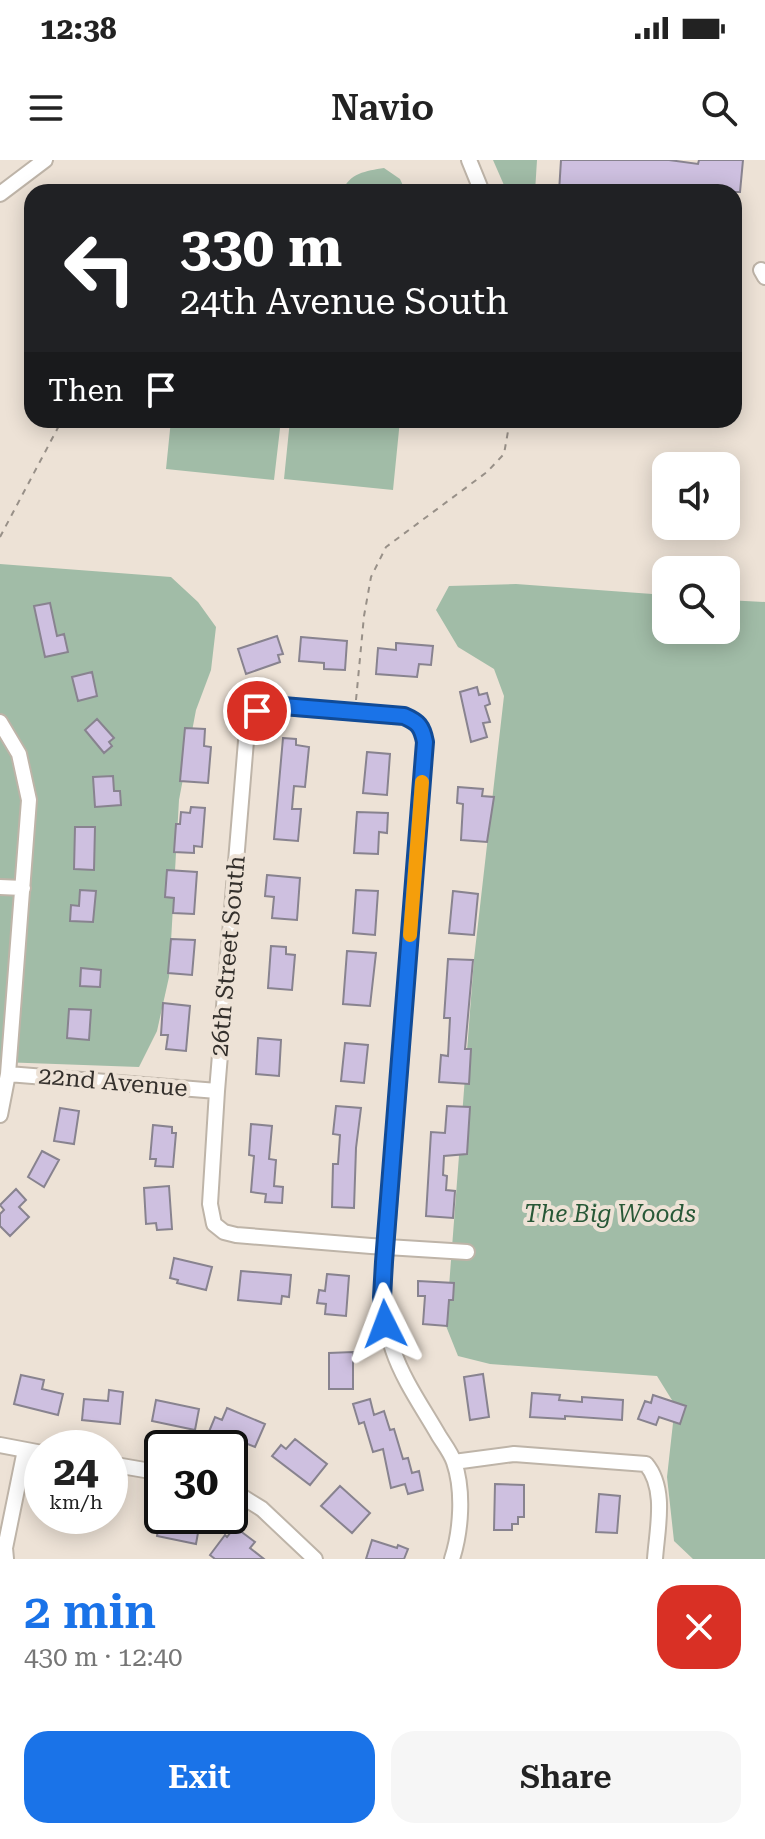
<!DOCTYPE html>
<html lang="en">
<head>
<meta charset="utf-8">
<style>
	body { margin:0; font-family:"Roboto Serif",serif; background:#f6f6f6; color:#222; height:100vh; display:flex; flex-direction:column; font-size:30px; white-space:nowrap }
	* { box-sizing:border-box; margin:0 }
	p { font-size:26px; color:#767676 }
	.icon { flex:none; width:44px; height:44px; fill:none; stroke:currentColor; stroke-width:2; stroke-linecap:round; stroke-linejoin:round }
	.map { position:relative; height:1399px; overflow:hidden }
	.panel { display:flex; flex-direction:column; background:#fff; flex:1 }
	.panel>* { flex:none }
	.banner { position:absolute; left:24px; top:24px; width:718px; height:244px; border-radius:24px; box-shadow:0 4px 20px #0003; background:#202124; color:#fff; overflow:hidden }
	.buttons { position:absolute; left:652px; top:292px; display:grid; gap:16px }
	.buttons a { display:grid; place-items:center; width:88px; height:88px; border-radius:16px; background:#fff; box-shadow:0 4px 20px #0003; font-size:40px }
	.speed { position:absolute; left:24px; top:1270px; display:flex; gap:16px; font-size:40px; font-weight:700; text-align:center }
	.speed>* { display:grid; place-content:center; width:104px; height:104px; border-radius:50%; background:#fff; box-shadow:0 4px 20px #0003; line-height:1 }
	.speed small { font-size:20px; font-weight:400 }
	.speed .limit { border:4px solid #111; border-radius:12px; background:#fff; color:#111 }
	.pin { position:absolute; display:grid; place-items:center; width:68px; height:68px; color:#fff; margin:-34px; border:4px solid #fff; border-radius:50%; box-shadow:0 2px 8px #0007 }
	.me { position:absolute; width:88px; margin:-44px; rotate:357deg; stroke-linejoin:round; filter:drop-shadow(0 0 6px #0008) }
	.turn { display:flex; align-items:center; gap:28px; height:168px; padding:0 24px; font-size:36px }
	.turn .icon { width:104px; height:104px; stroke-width:2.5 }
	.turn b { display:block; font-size:56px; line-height:68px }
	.then { display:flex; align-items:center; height:76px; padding:0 24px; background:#0003; gap:16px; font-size:30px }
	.round { display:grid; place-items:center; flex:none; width:84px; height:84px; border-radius:24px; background:#f6f6f6 }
	.summary { display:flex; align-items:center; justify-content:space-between; height:136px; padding:0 24px }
	h1 { font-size:48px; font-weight:600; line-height:60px; color:#1a73e8 }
	.button { display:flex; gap:16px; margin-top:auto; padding:16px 24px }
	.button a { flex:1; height:92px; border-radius:24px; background:#1a73e8; color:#fff; font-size:32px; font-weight:600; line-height:92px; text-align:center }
	.button a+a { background:#f6f6f6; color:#222 }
	.status { display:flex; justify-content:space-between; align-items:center; height:56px; padding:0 40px; background:#fff; direction:ltr }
	.status svg { height:22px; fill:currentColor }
	header { display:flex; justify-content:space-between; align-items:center; height:104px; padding:0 24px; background:#fff; font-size:36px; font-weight:600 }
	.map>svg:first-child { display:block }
	.green { fill:#a1bca7 }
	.building { fill:#cec0e0; stroke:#88838f; stroke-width:2 }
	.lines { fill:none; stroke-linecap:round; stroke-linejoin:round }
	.minor-casing { stroke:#beb4a8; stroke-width:18 }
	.path { stroke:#989088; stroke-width:2; stroke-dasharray:6 6; stroke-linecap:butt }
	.minor { stroke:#fff; stroke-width:14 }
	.route-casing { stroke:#114b97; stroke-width:20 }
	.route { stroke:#1a73e8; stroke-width:14 }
	.slow { stroke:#f59e0b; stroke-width:14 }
	.labels { text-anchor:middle; stroke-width:8; stroke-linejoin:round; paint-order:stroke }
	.street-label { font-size:24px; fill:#34302c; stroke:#ede2d6 }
	.park-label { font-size:24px; font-style:italic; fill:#285837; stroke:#ede2d6 }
</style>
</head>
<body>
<div class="status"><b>12:38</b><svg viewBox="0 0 49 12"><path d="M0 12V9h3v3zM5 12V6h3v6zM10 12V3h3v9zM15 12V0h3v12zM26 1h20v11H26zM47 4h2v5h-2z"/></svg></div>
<header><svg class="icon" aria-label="menu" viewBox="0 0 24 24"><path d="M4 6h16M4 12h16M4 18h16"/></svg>Navio<svg class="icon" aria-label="search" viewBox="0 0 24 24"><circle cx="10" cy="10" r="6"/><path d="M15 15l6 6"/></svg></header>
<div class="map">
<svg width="765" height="1399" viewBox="0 0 765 1399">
	<rect width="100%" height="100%" fill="#ede2d6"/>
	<!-- green -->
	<path class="green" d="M493 0H537L535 32H507Z
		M384 8 400 19 406 32H342C349 13 366 11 384 8Z
		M171 260H281L274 320 166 309Z
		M290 260H400L393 330 284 319Z
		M0 404 171 417 198 442 216 467 211 510 196 550 179 640 169 817 157 871 139 907 0 902Z
		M516 424 666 435V470H726V440L765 442V1399H693L674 1381 667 1317 675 1245 657 1216 490 1204 458 1196 446 1166 474 799 504 536 494 509 458 487 436 450 449 426Z"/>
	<!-- building -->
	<path class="building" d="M561 0H669L698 4 699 0H743L740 32H559Z
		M50 443 57 476 64 474 68 492 45 497 34 446Z
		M277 476 283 494 278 495 280 502 246 514 238 489Z
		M301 477 347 481 345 510 324 509V503L299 501Z
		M396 483 433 486 431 505 419 504 417 517 376 514 378 488 396 490Z
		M92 512 97 536 78 541 72 517Z
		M477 527 479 535 487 533 490 544 485 546 490 562 483 563 487 577 471 582 460 532Z
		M97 559 114 578 109 582 112 586 104 593 85 570Z
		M185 568 205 569 204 586 211 587 208 623 180 621Z
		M283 578 296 579V585L309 587 305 627 294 626 292 649H301L298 681 274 679Z
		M367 592 390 594 387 635 363 633Z
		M113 616 114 631H120L121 645 95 647 93 617Z
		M458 627 483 629 482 636 494 637 487 682 461 680 463 644 457 643Z
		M191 647 205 648 202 687 194 686V693L174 692 176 664H180L181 652 190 653Z
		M357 652 388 653 387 673 379 672 378 694 354 693Z
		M75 667H95L94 710 74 709Z
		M167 710 197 712 194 754 173 753 174 738 165 737Z
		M267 715 300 718 297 760 272 758 274 737 265 736Z
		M80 730 96 731 93 762 70 761 71 745 79 746Z
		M356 730 378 731 375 775 353 773Z
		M453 731 478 734 474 775 449 773Z
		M171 779 195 780 192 815 168 813Z
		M271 786 286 787V794L295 795 292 830 268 828Z
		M347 791 376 793 370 846 343 844Z
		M448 799 473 800 465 889H471L469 924 439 922 441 895 448 896 450 858H444Z
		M81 808 101 810 100 827 80 826Z
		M163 843 190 846 186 891 166 889 168 875H161Z
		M69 849 91 850 89 880 67 878Z
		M258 878 281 880 279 916 256 914Z
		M345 883 368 885 364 923 341 921Z
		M336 946 361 948 356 988 354 1048 332 1047 333 1004H338L340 975 333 974Z
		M447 946 470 947 467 994 444 996 443 1015 447 1016 446 1030 455 1031 453 1058 426 1056 431 972 445 973Z
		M60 948 79 951 74 984 54 981Z
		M251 964 272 966 269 999 276 1000 274 1026 283 1027 282 1043 265 1042 266 1034 251 1032 254 996 249 995Z
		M153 965 172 967V973H176L173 1007 155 1006 156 999H150Z
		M42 991 59 1000 44 1027 28 1017Z
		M169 1026 172 1069 157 1070 156 1063 146 1064 144 1028Z
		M16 1029 26 1040 19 1047 29 1057 10 1076 0 1066V1054L4 1050 0 1045Z
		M174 1098 212 1107 206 1130 177 1123 178 1120 170 1118Z
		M241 1111 291 1115 289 1137 282 1136 281 1144 238 1140Z
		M327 1114 349 1116 346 1156 325 1154 326 1144 317 1143 319 1130 325 1131Z
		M418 1121 454 1123 453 1140H449L447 1166 423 1164 425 1136H418Z
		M353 1192V1229H329V1193Z
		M483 1214 489 1257 470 1260 464 1217Z
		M21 1215 44 1220 42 1229 63 1234 58 1255 14 1244Z
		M109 1230 123 1232 120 1264 82 1260 84 1239 108 1241Z
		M532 1233 560 1235 559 1240 582 1242V1237L623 1240 622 1260 565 1256V1259L530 1257Z
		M653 1235 686 1246 680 1264 659 1257 656 1265 638 1259 645 1241 651 1243Z
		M370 1239 374 1255 384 1251 390 1270 394 1269 403 1299 408 1298 412 1313 419 1311 423 1330 408 1334 405 1324 391 1328 383 1289 373 1292 364 1262 359 1264 353 1244Z
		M156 1240 199 1249 195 1270 152 1261Z
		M227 1248 265 1264 255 1287 230 1277 228 1282 208 1274 215 1257 222 1260Z
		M295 1279 327 1304 310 1325 272 1296 281 1285 286 1289Z
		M495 1324 524 1325V1357H518V1364H512V1370H494Z
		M340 1326 370 1353 352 1373 321 1346Z
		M599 1334 620 1336 617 1373 596 1372Z
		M180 1356H201L196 1384 157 1376 160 1357 180 1360Z
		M235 1367 255 1382 250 1388 264 1399H215L210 1395 225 1375 227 1377Z
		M372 1380 397 1388 398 1385 408 1389 404 1399H366Z"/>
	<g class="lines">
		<defs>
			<path id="minor" d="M469 0 482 32
				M0 34 45 0
				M761 110 765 117
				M0 562 19 594 29 640 8 914 0 955
				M0 727 23 728
				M8 914 217 931
				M0 1285 42 1293
				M454 1302 514 1294 646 1304C667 1329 657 1369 655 1399
				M110 1304 162 1313
				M230 1329 262 1349 315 1399
				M6 1399 5 1388 25 1290
				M452 1399C461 1371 464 1331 454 1302 451 1293 444 1284 439 1276 423 1248 403 1220 393 1190 381 1156 382 1122 386 1087L425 582C422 566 418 562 404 556L269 546 257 551 247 569 217 931 210 1044 214 1064 224 1072 236 1075 371 1086 467 1092"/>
		</defs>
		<!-- minor casing -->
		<use href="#minor" class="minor-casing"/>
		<!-- path -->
		<path class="path" d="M0 377 62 260
			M356 540 364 456 371 417 386 387 487 312 504 294 510 260"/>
		<!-- minor -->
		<use href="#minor" class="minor"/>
	</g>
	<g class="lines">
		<defs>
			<path id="route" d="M257 551 269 546H283L404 556C418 562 422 566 425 582L384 1102 382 1137 385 1164"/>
		</defs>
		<!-- route casing -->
		<use href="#route" class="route-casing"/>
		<!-- route -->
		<use href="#route" class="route"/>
		<!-- slow -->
		<path class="slow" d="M410 775 422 622"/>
	</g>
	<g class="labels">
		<!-- street labels -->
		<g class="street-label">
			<text transform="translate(228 796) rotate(-85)" y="8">26th Street South</text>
			<text transform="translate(113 922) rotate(5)" y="8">22nd Avenue</text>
		</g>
		<!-- park labels -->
		<g class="park-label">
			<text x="610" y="1062">The Big Woods</text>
		</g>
	</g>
</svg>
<div class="buttons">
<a><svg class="icon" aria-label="sound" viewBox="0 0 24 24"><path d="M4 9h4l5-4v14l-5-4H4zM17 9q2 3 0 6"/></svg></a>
<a><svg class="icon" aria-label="search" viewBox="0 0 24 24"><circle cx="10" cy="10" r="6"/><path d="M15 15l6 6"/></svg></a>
</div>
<div class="speed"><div>24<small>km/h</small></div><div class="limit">30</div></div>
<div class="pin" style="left:257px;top:551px;background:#d93025"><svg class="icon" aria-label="arrive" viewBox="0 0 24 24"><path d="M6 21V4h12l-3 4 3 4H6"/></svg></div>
<svg class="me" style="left:385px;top:1164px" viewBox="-20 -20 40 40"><path d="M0-17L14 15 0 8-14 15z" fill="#1a73e8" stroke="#fff" stroke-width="4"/></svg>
<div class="banner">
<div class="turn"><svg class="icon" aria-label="left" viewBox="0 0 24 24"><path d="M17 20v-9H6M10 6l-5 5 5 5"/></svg><div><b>330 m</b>24th Avenue South</div></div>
<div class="then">Then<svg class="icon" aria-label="arrive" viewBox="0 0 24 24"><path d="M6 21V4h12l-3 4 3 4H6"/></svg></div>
</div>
</div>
<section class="panel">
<div class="summary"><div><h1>2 min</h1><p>430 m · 12:40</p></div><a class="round" style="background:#d93025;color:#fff"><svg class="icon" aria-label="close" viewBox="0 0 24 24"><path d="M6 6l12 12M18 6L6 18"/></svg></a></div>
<div class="button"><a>Exit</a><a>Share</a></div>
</section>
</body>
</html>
